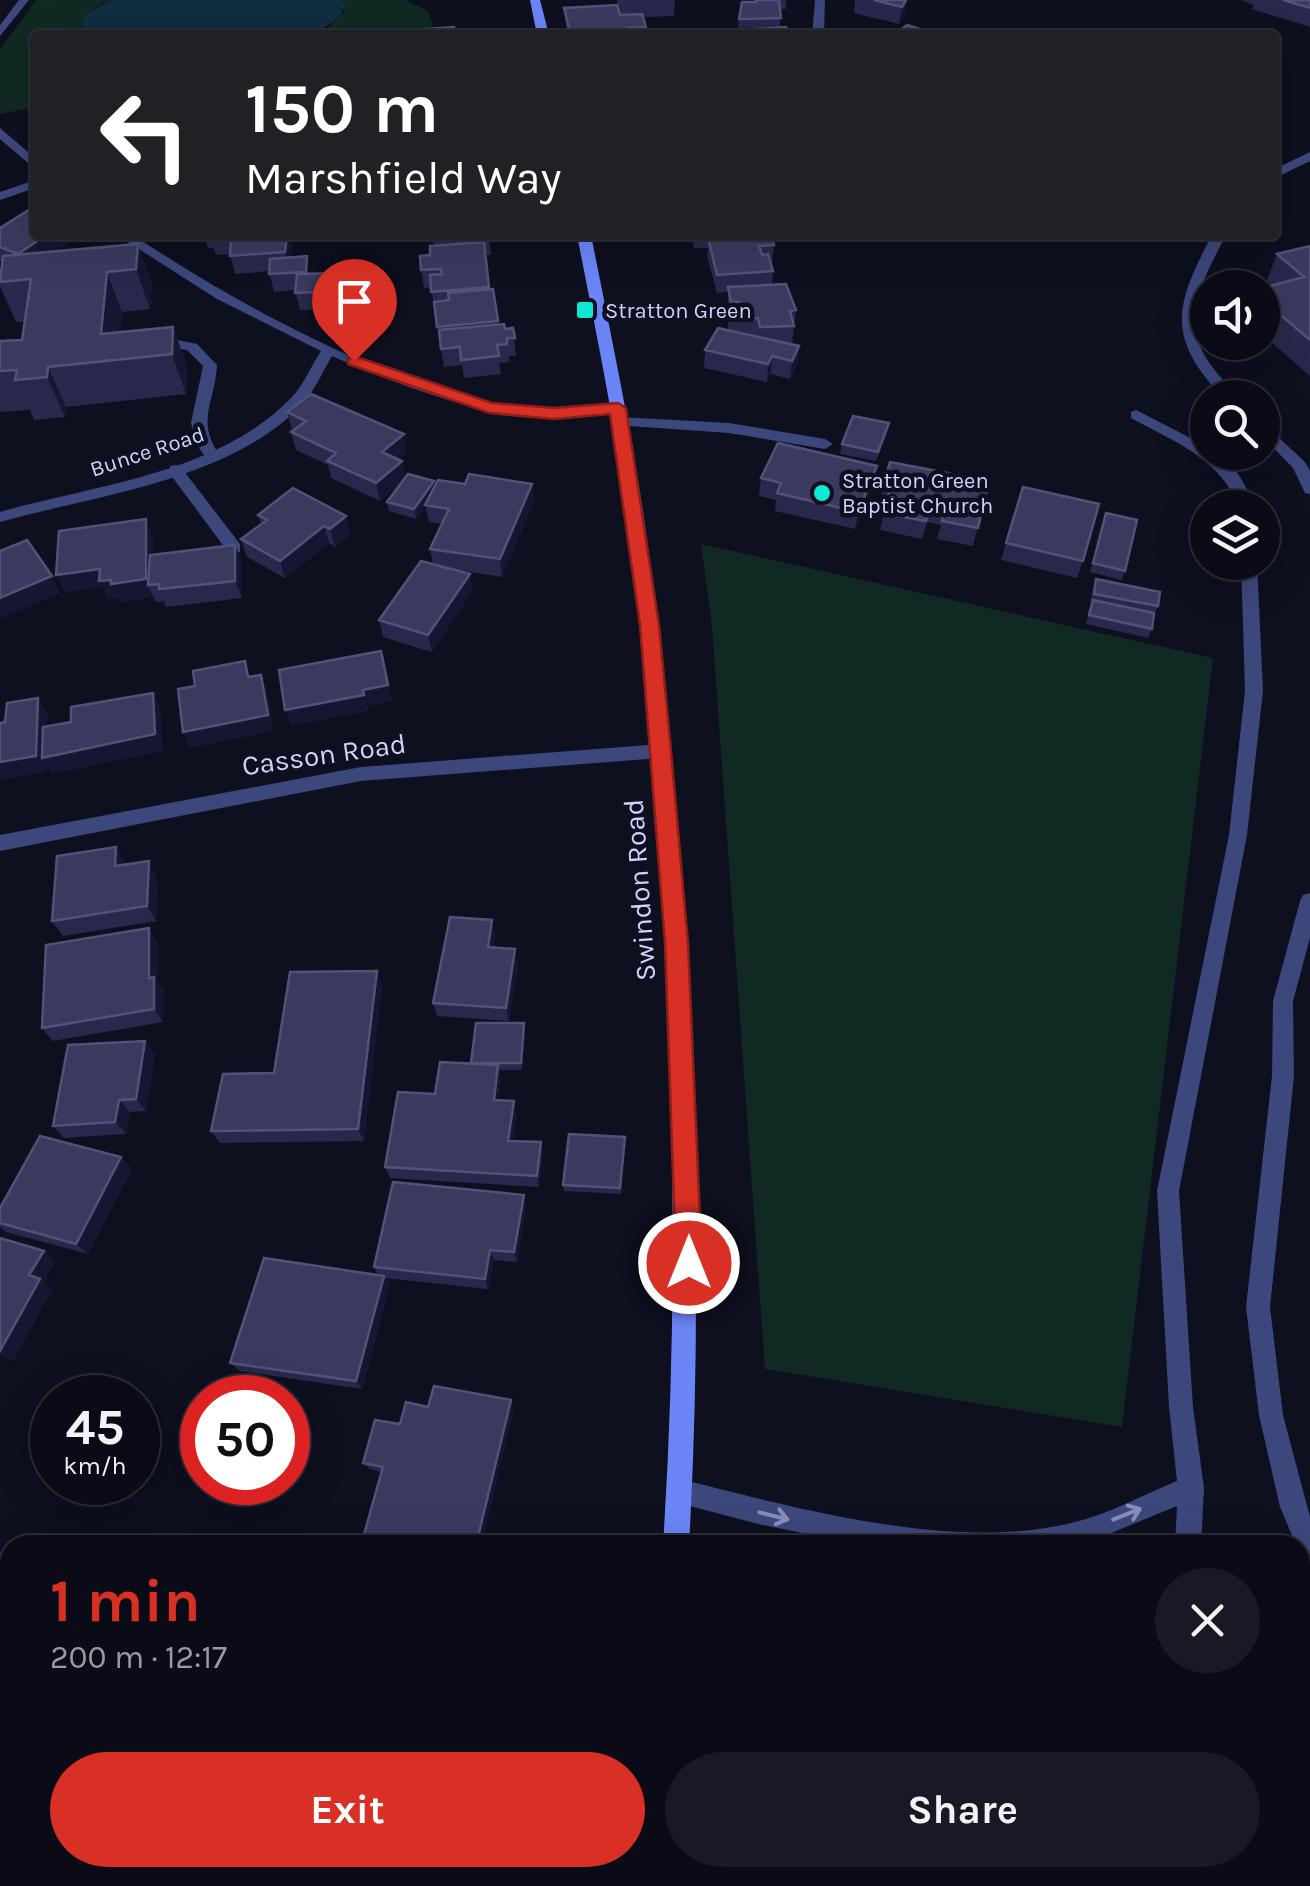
<!DOCTYPE html>
<html lang="en">
<head>
<meta charset="utf-8">
<style>
	body { margin:0; font-family:Karla,sans-serif; background:#181924; color:#f1f3f6; height:100vh; display:flex; flex-direction:column; font-size:38px; white-space:nowrap }
	* { box-sizing:border-box; margin:0 }
	p { font-size:32px; color:#999ba1 }
	.icon { flex:none; width:55px; height:55px; fill:none; stroke:currentColor; stroke-width:2; stroke-linecap:round; stroke-linejoin:round }
	.map { position:relative; flex:1; overflow:hidden }
	.panel { position:absolute; left:0px; top:1535px; width:1310px; height:352px; display:flex; flex-direction:column; background:#0a0b17; border-radius:30px 30px 0 0; box-shadow:0 10px 40px #0002,0 0 0 2px #2a2b36 }
	.panel>* { flex:none }
	.guide { position:absolute; left:30px; top:30px; width:1250px; height:210px; border-radius:10px; box-shadow:0 10px 40px #0002,0 0 0 2px #2a2b36; background:#202124; color:#fff; overflow:hidden }
	.buttons { position:absolute; left:1190px; top:270px; display:grid; gap:20px }
	.buttons a { display:grid; place-items:center; width:90px; height:90px; border-radius:50%; background:#0a0b17; box-shadow:0 10px 40px #0002,0 0 0 2px #2a2b36; font-size:50px }
	.speed { position:absolute; left:30px; top:1375px; display:flex; gap:20px; font-size:50px; font-weight:700; text-align:center }
	.speed>* { display:grid; place-content:center; width:130px; height:130px; border-radius:50%; background:#0a0b17; box-shadow:0 10px 40px #0002,0 0 0 2px #2a2b36; line-height:1 }
	.speed small { font-size:25px; font-weight:400 }
	.speed .limit { border:15px solid #d22; background:#fff; color:#111 }
	.pin { position:absolute; display:grid; place-items:center; width:85px; height:85px; color:#fff; margin:-102px -42px; border-radius:50% 50% 50% 0; rotate:-45deg; box-shadow:0 0 10px #0007 }
	.pin .icon { rotate:45deg }
	.me { position:absolute; width:110px; margin:-55px; rotate:0deg; stroke-linejoin:round; filter:drop-shadow(0 0 8px #0008) }
	.turn { display:flex; align-items:center; gap:35px; height:210px; padding:0 50px; font-size:45px }
	.turn .icon { width:130px; height:130px; stroke-width:2.5 }
	.turn b { display:block; font-size:70px; line-height:85px }
	.round { display:grid; place-items:center; flex:none; width:105px; height:105px; border-radius:52px; background:#181924 }
	.overview { display:flex; align-items:center; justify-content:space-between; height:170px; padding:0 50px }
	h1 { font-size:60px; font-weight:700; line-height:75px; color:#d93025 }
	.action { display:flex; gap:20px; margin-top:auto; padding:20px 50px }
	.action a { flex:1; height:115px; border-radius:60px; background:#d93025; color:#fff; font-size:40px; font-weight:700; line-height:115px; text-align:center }
	.action a+a { background:#181924; color:#f1f3f6 }
	.map>svg:first-child { display:block }
	.green { fill:#112923 }
	.water { fill:#102d41 }
	.lines { fill:none; stroke-linecap:round; stroke-linejoin:round }
	.service { fill:#3c477b; fill-rule:evenodd }
	.minor { fill:#3c477b; fill-rule:evenodd }
	.secondary { fill:#6c85f6; fill-rule:evenodd }
	.wall { fill:#28284c }
	.shaded-wall { fill:#161632 }
	.building { fill:#3a3a5f; stroke:#515278; stroke-width:2.5 }
	.oneway { stroke:#868dbc }
	.route { fill:#d93025; stroke:#8d1f18; stroke-width:2.5 }
	.poi-dot { fill:#0ee9d2; stroke:#0e0f1f; stroke-width:4 }
	.labels { text-anchor:middle; stroke-width:9; stroke-linejoin:round; paint-order:stroke }
	.far-poi-label { font-size:22px; fill:#cfd3fc; stroke:#0e0f1f; text-anchor:start }
	.far-street-label { font-size:22px; fill:#cfd3fc; stroke:#0e0f1f }
	.street-label { font-size:28px; fill:#cfd3fc; stroke:#0e0f1f }
</style>
</head>
<body>
<div class="map">
<svg width="1310" height="1886" viewBox="0 0 1310 1886">
	<rect width="100%" height="100%" fill="#0e0f1f"/>
	<!-- green -->
	<path class="green" d="M36 0H111C92 8 81 14 81 35H35V107L0 114V49Z
		M343 0H405L428 11 433 24 424 35H313L328 28 344 12Z
		M701 544 1213 658 1122 1427 765 1369 712 626Z"/>
	<!-- water -->
	<path class="water" d="M111 0H342L345 6 339 18 313 35H81L84 15Z"/>
	<g class="lines">
		<!-- service -->
		<path class="service" d="M1310 152V161L1275 178V169Z
			M1212 235H1226C1205 275 1180 319 1208 361 1217 375 1229 385 1239 398H1223C1165 336 1175 305 1212 235Z
			M162 337 197 344 217 365C215 403 195 420 220 456L217 459H207L196 444 191 423 203 366 187 350 157 344V338Z
			M1136 410 1208 447V452C1232 455 1247 487 1255 508H1239C1222 459 1173 441 1131 418V412Z
			M620 417 729 423 825 439 833 444 825 449 729 433 615 425 613 422Z
			M1262 422 1305 462 1310 471V494L1305 493 1293 468 1262 436Z
			M175 465 180 466 240 544V552H228L170 474V466Z
			M1241 562H1257L1263 691 1247 835 1179 1191 1193 1407 1204 1488 1201 1545H1175L1177 1506 1082 1545H862L758 1524 671 1501 667 1492 671 1483 680 1479C796 1508 953 1552 1071 1523 1107 1515 1143 1495 1177 1481L1169 1407 1157 1191 1229 835 1245 691Z
			M1310 893V938L1293 1001 1294 1076 1270 1307 1283 1415 1310 1517V1561L1301 1557 1300 1545H1296L1280 1507 1259 1415 1246 1307 1272 1076 1273 1001 1300 901 1303 895Z"/>
		<!-- minor -->
		<path class="minor" d="M19 0H29L0 36V25Z
			M815 0H825L824 35H812Z
			M0 128 35 158V169L0 139Z
			M35 180V188L0 200V192Z
			M117 235H133C234 302 370 377 490 403 525 410 560 409 596 406 607 405 616 402 624 408 615 415 600 415 587 416 496 424 414 391 332 356 323 371 316 388 304 402 234 480 97 495 0 522V512C98 484 218 474 292 397 304 384 311 366 321 351L217 299Z
			M661 744 670 751 661 758 361 781 0 851V835L361 767Z"/>
		<!-- secondary -->
		<path class="secondary" d="M530 0H540L549 35H537Z
			M577 235H591C611 336 633 438 647 540 660 633 668 726 675 819 695 1061 703 1302 689 1545H663C679 1302 674 1062 657 819 650 726 644 633 631 541 618 438 597 337 577 235Z
			M631 1878H660V1886H630Z"/>
	</g>
	<!-- wall -->
	<path class="wall" d="M617 0H675L674 16 643 17 647 35H567L564 8 617 7Z
		M754 0H786V9H780V27L738 28 739 19 754 2Z
		M855 0H906L904 17 899 24 854 13Z
		M1243 0H1310V27L1252 9 1254 5 1243 1Z
		M0 228 56 251 138 244 152 284 150 309 122 312 120 332 173 327 187 367 186 394 66 407 65 417 34 420 30 410 0 412V341L22 340 25 322H16L0 286 2 262 0 261Z
		M204 235H292L291 257 311 274 345 290 343 309 300 310 295 290 274 292 269 271 235 274 230 254 216 255 214 248H208Z
		M433 235H489L491 255H486L489 289H493L498 324 505 329 513 328 516 356H509V362L499 363 501 374 464 378 462 365 444 367 431 287 424 288 421 270 434 245Z
		M681 235H771L774 245 772 263H770L773 271 772 284 796 310 792 344H788L799 346 797 364 790 379 771 374 767 382 704 368 705 350 728 331V292L717 293 707 256 708 248H694L692 239 682 240Z
		M1310 246V376L1262 334V288L1272 285 1267 280 1277 254Z
		M384 302 386 311 383 330 346 331 344 322Z
		M287 412 407 452 398 459 402 461 405 477 435 485 532 484 534 502 502 577 450 569 470 574 472 591 432 652 383 637 379 620 433 564 430 549 442 524 429 522 425 505 416 519 389 511 387 502 401 482 380 501 331 478 328 465 296 450 291 432 294 431 292 430Z
		M887 433 876 461 840 454 842 444Z
		M761 478 874 483 855 529 775 511 776 500 759 496Z
		M989 481 973 546 937 539 941 525 927 522 922 539 880 530 885 507 879 506 882 489Z
		M1023 487 1083 561 1077 578 1001 560Z
		M293 488 351 534 335 547 329 543 285 578 247 557 241 539 261 524 258 515Z
		M1106 513 1125 571 1122 580 1090 572Z
		M153 537V554L235 545 242 562V598L166 607 164 601 156 602 153 597 119 602 117 597 108 599 102 587 65 592 56 575Z
		M1096 579 1158 606 1154 615 1152 629 1148 638 1086 624 1091 603H1090L1093 588Z
		M116 847 125 862V865L157 877 156 921 63 936 52 921Z
		M492 920 495 935 493 948 518 963 509 1021 437 1016 433 1003Z
		M158 942V983L164 991 163 1022 53 1041 42 1028Z
		M382 985 364 1141 220 1143 211 1131 274 1073Z
		M525 1030 522 1070H499L501 1078 498 1100 516 1113 513 1141 541 1142 543 1154 539 1187 390 1178 385 1167 435 1094 472 1064Z
		M155 1054 146 1111 130 1112 126 1134 64 1138 53 1126Z
		M625 1137 621 1194 564 1191 563 1185Z
		M121 1157 132 1169 88 1254 6 1232 0 1227V1208Z
		M526 1206 517 1262 494 1260 488 1289 385 1278 390 1285 362 1389 240 1371 230 1363 378 1275 374 1267Z
		M514 1408 381 1472 370 1469 363 1463 400 1424Z"/>
	<!-- shaded-wall -->
	<path class="shaded-wall" d="M906 0 904 17 899 24 902 7Z
		M46 235H80L26 272 18 254Z
		M287 235H292V239L290 270 285 252Z
		M138 244 152 284 150 309 136 269Z
		M107 272 122 312 118 360 101 334Z
		M341 273 345 290 343 309 339 291Z
		M384 302 386 311 383 330 382 321Z
		M173 327 187 367 186 394 172 354Z
		M799 346 797 364 790 379 792 361Z
		M772 356 771 374 767 382 768 364Z
		M48 367 66 407 65 417 47 377Z
		M404 434 407 452 386 470 382 452Z
		M402 461 406 479 380 501 376 483Z
		M877 466 874 483 855 529 858 512Z
		M434 481 436 490 416 519 414 509Z
		M532 484 534 502 502 577 500 559Z
		M346 516 351 534 335 547 330 529Z
		M146 519 153 537V585H148L153 597 119 602 117 597 108 599 102 587 65 592 56 575Z
		M324 526 329 543 285 578 280 561Z
		M235 545 242 562V598L235 581Z
		M470 574 472 591 432 652 428 635Z
		M52 576 61 593 0 619V598Z
		M381 651 392 701 368 706 363 690Z
		M261 675 267 691 274 731 190 748 183 732Z
		M153 693 161 709 163 751 52 774 46 764V772L0 780V762L38 698 48 715 46 757Z
		M364 695 369 711 291 726 285 710Z
		M116 847 125 862 124 881 115 866Z
		M149 861 157 877 156 921 147 906Z
		M492 920 495 935 491 962 488 947Z
		M149 928 158 942V983L164 991 163 1022 154 1009 149 978Z
		M515 949 518 963 509 1021 506 1008Z
		M377 971 382 985 364 1141 358 1129Z
		M524 1023 525 1030 522 1070 521 1063Z
		M145 1041 155 1054 146 1111 136 1099Z
		M498 1065 501 1078 497 1113 494 1100Z
		M119 1100 130 1112 126 1134 115 1122Z
		M514 1101 516 1113 511 1153 508 1141Z
		M541 1142 543 1154 539 1187 537 1176Z
		M121 1157 132 1169 88 1254 76 1244Z
		M524 1195 526 1206 517 1262 514 1252Z
		M490 1250 494 1260 488 1289 485 1279Z
		M44 1251 56 1261 44 1282 53 1289 13 1362 0 1354V1351L29 1275Z
		M384 1276 390 1285 362 1389 356 1381Z
		M511 1400 514 1408 482 1545H476Z
		M404 1878H410L408 1886H403Z"/>
	<!-- building -->
	<path class="building" d="M756 0H779L781 18 739 19 742 2H756Z
		M874 0H906L902 7Z
		M1283 0H1310V8Z
		M617 5 620 15 642 14 646 27 627 28 628 31 645 30 647 35H579L578 31 570 32 564 8Z
		M907 25 939 35H895Z
		M454 27V32H465V35H412V30Z
		M786 27 789 35H759L757 29Z
		M35 206V235H46L18 254 0 247V228Z
		M211 235H287L285 252 230 256 231 236 211 237Z
		M433 235H489V237L434 241Z
		M737 235H771L774 245 759 246 762 255 768 254 773 271 717 275 708 238Z
		M484 242 489 287 431 292 430 275 442 274 441 269 421 270 420 256 430 255V246Z
		M138 244 136 269 107 272 101 334 173 327 172 354 48 367 47 377 15 380 17 370 0 371V341L22 340 31 279 0 282 3 256Z
		M1310 246V340L1262 299V288L1304 277 1277 254Z
		M307 256 306 272 269 274 270 259Z
		M341 273 339 291 295 293 297 274Z
		M786 284 796 310 790 311 794 326 760 327 758 318 731 320 728 310 741 309 740 302H731L728 287Z
		M493 289 498 321 437 327 434 302 449 300 448 293Z
		M384 302 382 321 344 322 347 303Z
		M504 324 505 329 513 328 515 338H507V344L497 345 499 356 461 360 460 347 441 349 439 330Z
		M718 328 799 346 792 361 772 356 768 364 705 350Z
		M311 394 404 434 382 452 402 461 376 483 327 461 336 453 291 432 306 421 287 412Z
		M853 416 889 423 878 452 842 444Z
		M778 443 877 466 858 512 777 493 781 483 761 478Z
		M890 462 989 481 978 528 942 521 945 507 930 504 926 521 883 513 890 490 882 489Z
		M408 474 434 481 414 509 387 502Z
		M469 474 532 484 500 559 430 549 449 509 425 505 438 480 465 484Z
		M1023 487 1099 504 1083 561 1006 543Z
		M293 488 346 516 330 529 324 526 280 561 241 539 267 520 258 515Z
		M1106 513 1137 520 1125 571 1093 563Z
		M146 519V579L111 584V580L99 581 100 569 56 575 59 531Z
		M27 540 52 576 0 598V551Z
		M235 545V581L159 589V584L148 585 150 555Z
		M421 561 470 574 428 635 379 620Z
		M1096 579 1160 592 1158 606 1094 594Z
		M1093 600 1154 613 1152 629 1089 615Z
		M381 651 388 685 363 690 364 695 285 710 279 670Z
		M245 661 248 677 261 675 268 715 183 732 178 689 195 686 193 671Z
		M153 693 155 734 42 758 43 727 71 722V707Z
		M38 698 36 756 0 762V723L5 722 7 703Z
		M116 847 115 866 149 861 147 906 52 921 57 856Z
		M450 917 492 920 488 947 515 949 506 1008 433 1003Z
		M149 928V978L154 977V1009L42 1028 46 945Z
		M377 971 358 1129 211 1131 223 1074 274 1073 290 972Z
		M476 1023H524L521 1063H471Z
		M145 1041 136 1099 119 1100 115 1122 53 1126 68 1045Z
		M440 1062 498 1065 494 1100 514 1101 508 1141 541 1142 537 1176 385 1167 398 1092 435 1094Z
		M569 1134 625 1137 620 1188 563 1185Z
		M40 1136 121 1157 76 1244 0 1223V1208Z
		M393 1182 524 1195 514 1252 490 1250 485 1279 374 1267Z
		M0 1238 44 1251 29 1275 40 1279 0 1351Z
		M264 1258 384 1276 356 1381 230 1363Z
		M434 1386 511 1400 476 1545H361L383 1467 363 1463 375 1420 400 1424 406 1402 428 1407Z
		M228 1878H404L403 1886H226Z"/>
	<!-- one-way arrows -->
	<defs><path id="oneway-shaft" d="M-6 0H5M1.5-3L5.5 0L1.5 3" fill="none" stroke-width="1.6" stroke-linecap="round" stroke-linejoin="round" transform="scale(2.5)"/></defs>
	<g class="oneway">
		<use href="#oneway-shaft" transform="translate(1127 1514) rotate(-22)"/>
		<use href="#oneway-shaft" transform="translate(774 1516) rotate(14)"/>
	</g>
	<!-- route -->
	<path class="route" d="M348 358H360L492 403 554 408 618 403 626 408 659 625 671 751 688 943 702 1263 698 1272 689 1276 679 1272 676 1263 665 943 640 625 610 414 554 419 490 413 348 364Z"/>
	<!-- markers -->
	<g class="poi-dot">
		<rect x="575" y="300" width="20" height="20" rx="5"/>
		<circle cx="822" cy="493" r="10"/>
	</g>
	<g class="labels">
		<!-- far-poi labels -->
		<g class="far-poi-label">
			<text x="605" y="318">Stratton Green</text>
			<text x="842" y="488">Stratton Green<tspan x="842" dy="25">Baptist Church</tspan></text>
		</g>
		<!-- far-street labels -->
		<g class="far-street-label">
			<text transform="translate(147 451) rotate(-18)" y="8">Bunce Road</text>
		</g>
		<!-- street labels -->
		<g class="street-label">
			<text transform="translate(324 754) rotate(-8)" y="10">Casson Road</text>
			<text transform="translate(639 890) rotate(-94)" y="10">Swindon Road</text>
		</g>
	</g>
</svg>
<div class="buttons">
<a><svg class="icon" aria-label="sound" viewBox="0 0 24 24"><path d="M4 9h4l5-4v14l-5-4H4zM17 9q2 3 0 6"/></svg></a>
<a><svg class="icon" aria-label="search" viewBox="0 0 24 24"><circle cx="10" cy="10" r="6"/><path d="M15 15l6 6"/></svg></a>
<a><svg class="icon" aria-label="layers" viewBox="0 0 24 24"><path d="M12 4l9 5-9 5-9-5zM3 14l9 5 9-5"/></svg></a>
</div>
<div class="speed"><div>45<small>km/h</small></div><div class="limit">50</div></div>
<div class="pin" style="left:354px;top:361px;background:#d93025"><svg class="icon" aria-label="arrive" viewBox="0 0 24 24"><path d="M6 21V4h12l-3 4 3 4H6"/></svg></div>
<svg class="me" style="left:689px;top:1263px" viewBox="-20 -20 40 40"><circle r="17" fill="#d93025" stroke="#fff" stroke-width="3"/><path d="M0-11L8 9 0 5-8 9z" fill="#fff"/></svg>
<div class="guide">
<div class="turn"><svg class="icon" aria-label="left" viewBox="0 0 24 24"><path d="M17 20v-9H6M10 6l-5 5 5 5"/></svg><div><b>150 m</b>Marshfield Way</div></div>
</div>
<section class="panel">
<div class="overview"><div><h1>1 min</h1><p>200 m · 12:17</p></div><a class="round"><svg class="icon" aria-label="close" viewBox="0 0 24 24"><path d="M6 6l12 12M18 6L6 18"/></svg></a></div>
<div class="action"><a>Exit</a><a>Share</a></div>
</section>
</div>
</body>
</html>
